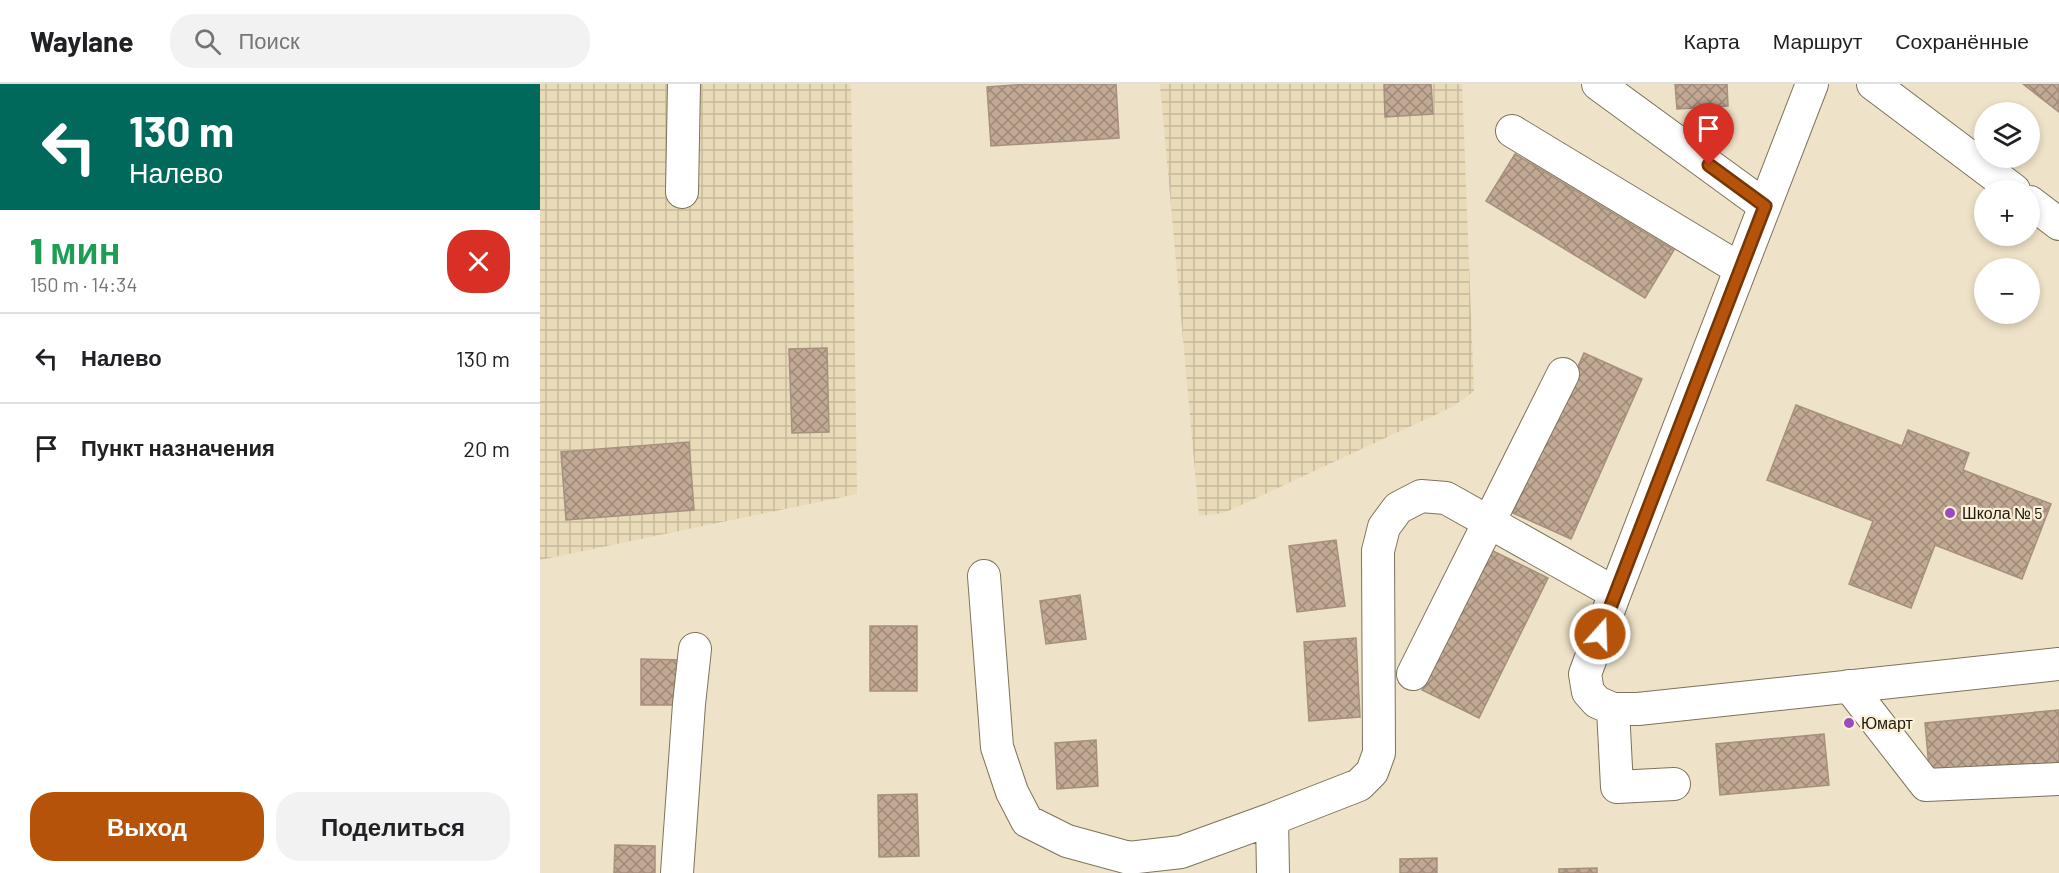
<!DOCTYPE html>
<html lang="ru">
<head>
<meta charset="utf-8">
<style>
	body { margin:0; font-family:Barlow,sans-serif; background:#f2f2f2; color:#202124; height:100vh; display:flex; flex-direction:column; font-size:22px; white-space:nowrap }
	* { box-sizing:border-box; margin:0 }
	p { font-size:20px; color:#757577 }
	.icon { flex:none; width:33px; height:33px; fill:none; stroke:currentColor; stroke-width:2; stroke-linecap:round; stroke-linejoin:round }
	.map { position:relative; flex:1; overflow:hidden }
	.panel { display:flex; flex-direction:column; background:#fff; width:540px }
	.panel>* { flex:none }
	.banner { background:#00695c; color:#fff; overflow:hidden }
	.fabs { position:absolute; left:1434px; top:18px; display:grid; gap:12px }
	.fabs a { display:grid; place-items:center; width:66px; height:66px; border-radius:50%; background:#fff; box-shadow:0 3px 9px #0003; font-size:30px }
	.pin { position:absolute; display:grid; place-items:center; width:51px; height:51px; color:#fff; margin:-62px -26px; border-radius:50% 50% 50% 0; rotate:-45deg; box-shadow:0 0 6px #0007 }
	.pin .icon { rotate:45deg }
	.me { position:absolute; width:66px; margin:-33px; rotate:20deg; stroke-linejoin:round; filter:drop-shadow(0 0 4px #0008) }
	.turn { display:flex; align-items:center; gap:21px; height:126px; padding:0 30px; font-size:27px }
	.turn .icon { width:78px; height:78px; stroke-width:2.5 }
	.turn b { display:block; font-size:42px; line-height:51px }
	.round { display:grid; place-items:center; flex:none; width:63px; height:63px; border-radius:24px; background:#f2f2f2 }
	.overview { display:flex; align-items:center; justify-content:space-between; height:102px; padding:0 30px }
	h1 { font-size:36px; font-weight:800; line-height:45px; color:#1e9e55 }
	.action { display:flex; gap:12px; margin-top:auto; padding:12px 30px }
	.action a { flex:1; height:69px; border-radius:24px; background:#b45309; color:#fff; font-size:24px; font-weight:800; line-height:69px; text-align:center }
	.action a+a { background:#f2f2f2; color:#202124 }
	ul { padding:0; list-style:none }
	li { display:flex; align-items:center; gap:18px; height:90px; padding:0 30px; border-top:2px solid #e0e0e0 }
	li div { flex:1 }
	li b { display:block; font-size:22px }
	li em { font-style:normal }
	header { display:flex; align-items:center; gap:36px; box-sizing:border-box; height:84px; padding:0 30px; background:#fff; border-bottom:2px solid #e0e0e0 }
	header strong { font-size:28px }
	nav { display:flex; gap:33px; margin-inline-start:auto; font-size:21px }
	.search { width:420px; height:54px; background:#f2f2f2; display:flex; align-items:center; gap:15px; box-sizing:border-box; padding:0 21px; border-radius:24px; color:#757577; font-size:22px }
	main { display:flex; flex:1; min-height:0 }
	.map>svg:first-child { display:block }
	.industrial { fill:url(#industrial-grid) }
	.building { fill:url(#building-cross-hatch); stroke:#a6907e; stroke-width:1.5 }
	.lines { fill:none; stroke-linecap:round; stroke-linejoin:round }
	.minor-casing { stroke:#7d735b; stroke-width:34 }
	.minor { stroke:#fff; stroke-width:32 }
	.route-casing { stroke:#753606; stroke-width:15 }
	.route { stroke:#b45309; stroke-width:10 }
	.poi-dot { fill:#984cbe; stroke:#fbefd5; stroke-width:2 }
	.labels { text-anchor:middle; stroke-width:4.5; stroke-linejoin:round; paint-order:stroke }
	.poi-label { font-size:16px; fill:#1f1a11; stroke:#fbefd5; text-anchor:start }
</style>
</head>
<body>
<header>
<strong>Waylane</strong>
<div class="search"><svg class="icon" aria-label="search" viewBox="0 0 24 24"><circle cx="10" cy="10" r="6"/><path d="M15 15l6 6"/></svg>Поиск</div>
<nav><a>Карта</a><a>Маршрут</a><a>Сохранённые</a></nav>
</header>
<main>
<section class="panel">
<div class="banner">
<div class="turn"><svg class="icon" aria-label="left" viewBox="0 0 24 24"><path d="M17 20v-9H6M10 6l-5 5 5 5"/></svg><div><b>130 m</b>Налево</div></div>
</div>
<div class="overview"><div><h1>1 мин</h1><p>150 m · 14:34</p></div><a class="round" style="background:#d93025;color:#fff"><svg class="icon" aria-label="close" viewBox="0 0 24 24"><path d="M6 6l12 12M18 6L6 18"/></svg></a></div>
<ul>
<li><svg class="icon" aria-label="left" viewBox="0 0 24 24"><path d="M17 20v-9H6M10 6l-5 5 5 5"/></svg><div><b>Налево</b></div><em>130 m</em></li>
<li><svg class="icon" aria-label="arrive" viewBox="0 0 24 24"><path d="M6 21V4h12l-3 4 3 4H6"/></svg><div><b>Пункт назначения</b></div><em>20 m</em></li>
</ul>
<div class="action"><a>Выход</a><a>Поделиться</a></div>
</section>
<div class="map">
<svg width="1519" height="789" viewBox="0 0 1519 789">
	<defs>
		<pattern id="industrial-grid" width="8" height="8" patternUnits="userSpaceOnUse" patternTransform="scale(1.5)"><rect width="8" height="8" fill="#e9dab8"/><path d="M0 4h8M4 0v8" fill="none" stroke="#c7ba9d"/></pattern>
		<pattern id="building-cross-hatch" width="8" height="8" patternUnits="userSpaceOnUse" patternTransform="scale(1.5)"><rect width="8" height="8" fill="#c2a994"/><path d="M0 0l8 8M0 8l8-8" fill="none" stroke="#9d8977"/></pattern>
	</defs>
	<rect width="100%" height="100%" fill="#eee2c8"/>
	<!-- industrial -->
	<path class="industrial" d="M0 0H311L317 410 0 476Z
		M620 0H922L934 307 912 323 684 429 659 432Z"/>
	<!-- building -->
	<path class="building" d="M489 0H576L579 54 451 62 447 3Z
		M844 0H891L893 30 845 33Z
		M1135 0H1187L1188 22 1137 25Z
		M1483 0H1519V28Z
		M975 70 1134 166 1105 214 946 117Z
		M287 264 289 348 252 349 249 265Z
		M1044 269 1102 295 1031 455 973 429Z
		M1256 321 1362 362 1368 346 1429 369 1423 386 1511 420 1482 495 1395 461 1371 524 1309 500 1333 437 1227 396Z
		M149 358 154 426 26 436 21 368Z
		M796 456 805 522 757 528 749 462Z
		M951 466 1008 494 939 634 882 606Z
		M540 511 546 555 506 560 500 517Z
		M330 542H377V607H330Z
		M816 554 820 633 769 637 764 558Z
		M101 575 141 576V621H101Z
		M1519 626V683L1390 695 1385 639Z
		M1284 650 1289 701 1180 711 1176 660Z
		M556 656 558 702 517 705 515 659Z
		M377 710 379 772 339 773 338 711Z
		M75 761 115 762V789H74Z
		M897 774V789H860V775Z
		M1057 784V789H1019V785Z"/>
	<g class="lines">
		<defs>
			<path id="minor" d="M1058 0 1225 122
				M1272 0 1075 509 1045 590 1048 608 1057 618 1073 625H1098L1519 580
				M1333 0 1474 106
				M972 47 1200 185
				M142 108 144 0
				M1490 118 1519 140
				M444 492 457 663 472 708 487 737 527 757 589 774 641 768 732 735
				M873 590 1023 290
				M1309 602 1386 701 1519 695
				M1073 625 1077 703 1134 700
				M137 789 149 620 155 565
				M733 789 732 735 819 701 832 688 839 669 838 467 844 443 858 424 881 412 906 414 1075 509"/>
		</defs>
		<!-- minor casing -->
		<use href="#minor" class="minor-casing"/>
		<!-- minor -->
		<use href="#minor" class="minor"/>
	</g>
	<g class="lines">
		<defs>
			<path id="route" d="M1060 550 1225 122 1169 81"/>
		</defs>
		<!-- route casing -->
		<use href="#route" class="route-casing"/>
		<!-- route -->
		<use href="#route" class="route"/>
	</g>
	<!-- markers -->
	<g class="poi-dot">
		<circle cx="1410" cy="429" r="6"/>
		<circle cx="1309" cy="639" r="6"/>
	</g>
	<g class="labels">
		<!-- poi labels -->
		<g class="poi-label">
			<text x="1422" y="435">Школа № 5</text>
			<text x="1321" y="645">Юмарт</text>
		</g>
	</g>
</svg>
<div class="fabs">
<a><svg class="icon" aria-label="layers" viewBox="0 0 24 24"><path d="M12 4l9 5-9 5-9-5zM3 14l9 5 9-5"/></svg></a>
<a>+</a>
<a>−</a>
</div>
<div class="pin" style="left:1169px;top:81px;background:#d93025"><svg class="icon" aria-label="arrive" viewBox="0 0 24 24"><path d="M6 21V4h12l-3 4 3 4H6"/></svg></div>
<svg class="me" style="left:1060px;top:550px" viewBox="-20 -20 40 40"><circle r="17" fill="#b45309" stroke="#fff" stroke-width="3"/><path d="M0-11L8 9 0 5-8 9z" fill="#fff"/></svg>
</div>
</main>
</body>
</html>
